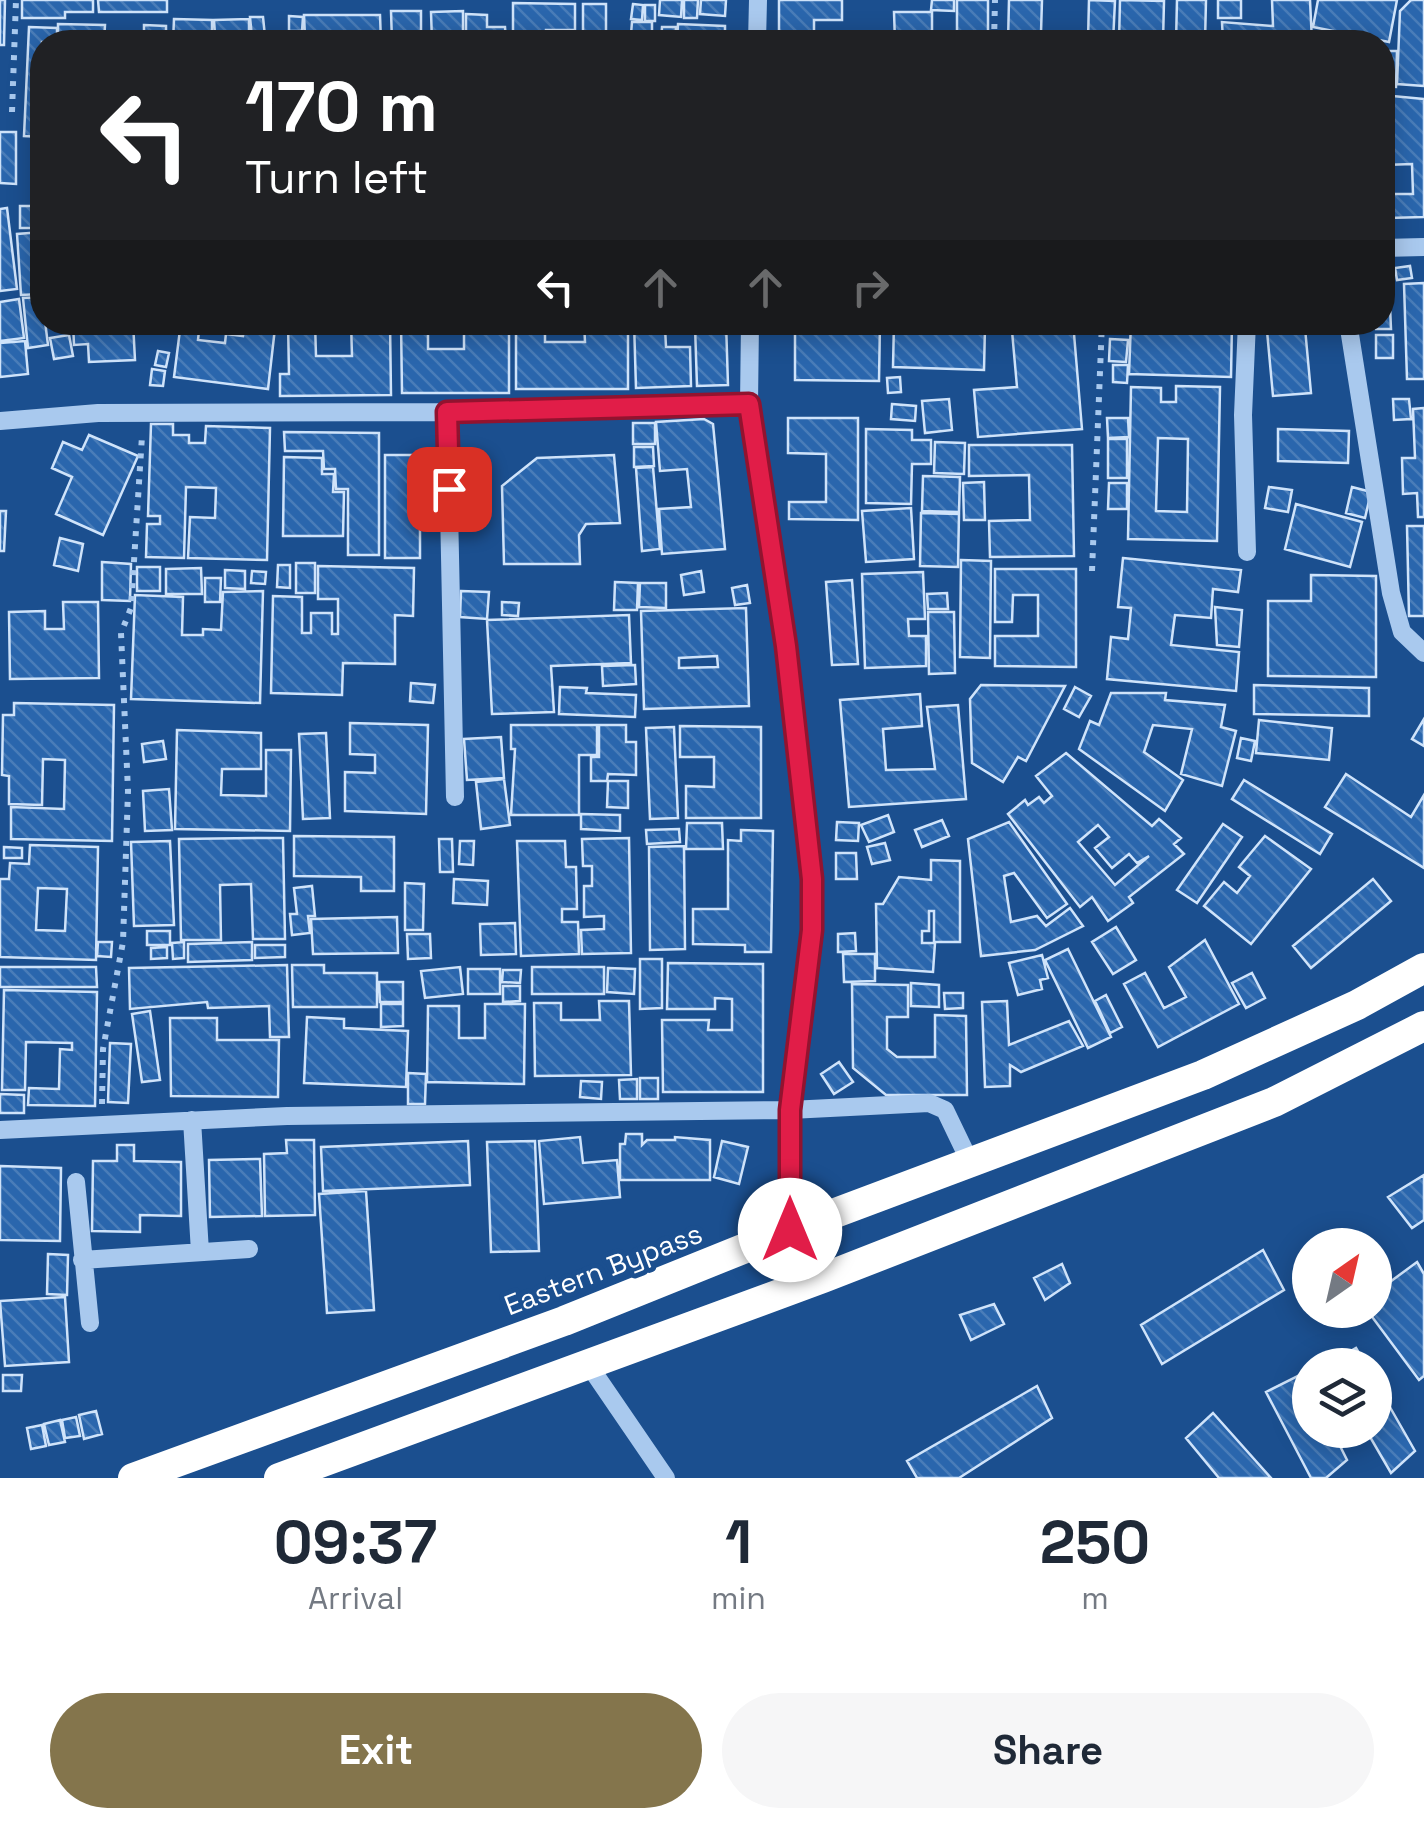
<!DOCTYPE html>
<html lang="en">
<head>
<meta charset="utf-8">
<style>
	body { margin:0; font-family:"Space Grotesk",sans-serif; background:#f6f6f7; color:#1f2937; height:100vh; display:flex; flex-direction:column; font-size:38px; white-space:nowrap }
	* { box-sizing:border-box; margin:0 }
	p { font-size:32px; color:#747a83 }
	.icon { flex:none; width:55px; height:55px; fill:none; stroke:currentColor; stroke-width:2; stroke-linecap:round; stroke-linejoin:round }
	.map { position:relative; height:1478px; overflow:hidden }
	.drawer { display:flex; flex-direction:column; background:#fff; flex:1 }
	.drawer>* { flex:none }
	.banner { position:absolute; left:30px; top:30px; width:1365px; height:305px; border-radius:40px; box-shadow:0 5px 25px #0003; background:#202124; color:#fff; overflow:hidden }
	.needle { width:65px; rotate:34deg }
	.controls { position:absolute; left:1292px; top:1228px; display:grid; gap:20px }
	.controls a { display:grid; place-items:center; width:100px; height:100px; border-radius:50%; background:#fff; box-shadow:0 5px 25px #0003; font-size:50px }
	.pin { position:absolute; display:grid; place-items:center; width:85px; height:85px; color:#fff; margin:-42px; border-radius:20px; box-shadow:0 5px 15px #0006 }
	.me { position:absolute; width:110px; margin:-55px; rotate:0deg; stroke-linejoin:round; filter:drop-shadow(0 0 8px #0008) }
	.turn { display:flex; align-items:center; gap:35px; height:210px; padding:0 50px; font-size:45px }
	.turn .icon { width:130px; height:130px; stroke-width:2.5 }
	.turn b { display:block; font-size:70px; line-height:85px }
	.lanes { display:flex; align-items:center; height:95px; padding:0 50px; background:#0003; justify-content:center; gap:50px; direction:ltr }
	.lanes .off { opacity:.35 }
	.eta { display:flex; justify-content:space-evenly; align-items:center; height:170px; text-align:center }
	.eta b { font-size:60px; font-weight:700; line-height:70px }
	.cta { display:flex; gap:20px; margin-top:auto; padding:20px 50px }
	.cta a { flex:1; height:115px; border-radius:60px; background:#84754c; color:#fff; font-size:40px; font-weight:700; line-height:115px; text-align:center }
	.cta a+a { background:#f6f6f7; color:#1f2937 }
	.map>svg:first-child { display:block }
	.building { fill:url(#building-back-hatch); stroke:#cfe3fa; stroke-width:2.5; fill-rule:evenodd }
	.lines { fill:none; stroke-linecap:round; stroke-linejoin:round }
	.path { stroke:#a9c9ee; stroke-width:6; stroke-dasharray:5 8; stroke-linecap:butt }
	.minor { stroke:#a9c9ee; stroke-width:18 }
	.highway { stroke:#fff; stroke-width:30 }
	.route-casing { stroke:#92132f; stroke-width:25 }
	.route { stroke:#e11d48; stroke-width:18 }
	.labels { text-anchor:middle; stroke-width:10; stroke-linejoin:round; paint-order:stroke }
	.street-label { font-size:28px; fill:#fff; stroke:#1b4f8f }
</style>
</head>
<body>
<div class="map">
<svg width="1424" height="1478" viewBox="0 0 1424 1478">
	<defs>
		<pattern id="building-back-hatch" width="6" height="6" patternUnits="userSpaceOnUse" patternTransform="scale(2.5)"><rect width="6" height="6" fill="#2a66ad"/><path d="M-1 5l2 2M0 0l6 6M5-1l2 2" fill="none" stroke="#4a7db9"/></pattern>
	</defs>
	<rect width="100%" height="100%" fill="#1b4f8f"/>
	<!-- building -->
	<path class="building" d="M0 0H5L4 45H0Z
		M22 0H93V12H65V18H22Z
		M98 0H167V12H99Z
		M660 0H682L681 17 659 15Z
		M684 0H698L697 18H684Z
		M701 0H726L725 16 700 14Z
		M779 0H842V20H814V42H779Z
		M932 0H954V11L931 10Z
		M957 0H988V42H957Z
		M1009 0H1042L1041 33H1053V39L1088 40 1089 0 1115 1 1113 42H1008Z
		M1120 0 1164 1 1163 42H1119Z
		M1177 0H1206L1205 42H1176Z
		M1218 0H1241V18H1218Z
		M1272 0H1310L1312 42H1223L1222 22 1273 26Z
		M1318 0H1397L1389 42 1313 27Z
		M1411 0H1424V86L1397 84 1400 11Z
		M513 3 575 4V30H546V42H513Z
		M583 4H606V42H583Z
		M633 4 643 5 642 20 631 19Z
		M645 5H655V21H645Z
		M391 11H421V32H429L430 42H392Z
		M463 11V42H432L431 12Z
		M894 12H932V42H895Z
		M466 14 487 15V27H505L506 42H466Z
		M304 15H380L381 42H337V37L305 36Z
		M289 16 303 17 302 31H289Z
		M250 17H263L265 36 252 37Z
		M174 19 212 20V39L173 42Z
		M249 19V33L215 34 214 20Z
		M632 22H652V35L631 34Z
		M58 24 105 25 104 42H58Z
		M678 24 725 26V42H677Z
		M144 25 166 26V42H109L144 40Z
		M29 27 57 28V42H42V137L24 136Z
		M662 27H676L675 42H661Z
		M221 35 250 37V42H221Z
		M1382 51H1397L1396 87 1382 86Z
		M1382 95 1424 99V217L1388 218 1387 194H1413L1412 164 1384 165 1382 219Z
		M0 132H16V184L0 183Z
		M20 206H33L34 228H20Z
		M7 208 17 289 0 291V209Z
		M42 232 41 294 21 295 17 234Z
		M1410 266 1412 278 1397 280 1395 268Z
		M1424 283V379H1407L1404 284Z
		M42 297 48 345 28 348 23 298Z
		M19 299 24 338 0 341V302Z
		M1382 306H1390L1391 329H1376L1375 322H1382Z
		M73 322H133L135 360 89 362 88 344 74 345Z
		M181 322H200L198 340 225 343 226 334 243 336 244 329 275 328 268 389 174 377Z
		M288 322H315L316 356H352L351 322H390L391 395 280 396V374H289Z
		M401 322H428V349H464V322H509V393H402Z
		M516 322H545V342H585L584 322H628V389H516Z
		M634 322H726L728 385 697 386 695 326 665 327 666 347H690L691 386 636 388Z
		M795 322H880L879 381 795 380Z
		M894 322 985 326 984 370 893 367Z
		M992 322H1073L1082 429 978 437 974 390 1017 387 1012 331 993 332Z
		M1131 322H1232L1231 377 1129 374Z
		M1305 328 1311 393 1273 396 1267 331Z
		M69 335 73 356 54 359 50 338Z
		M1376 335H1393V358H1376Z
		M1110 339 1128 340 1126 362 1109 361Z
		M25 341 28 374 0 377V343Z
		M158 351 169 353 166 367 155 365Z
		M1113 365H1128L1127 383 1113 382Z
		M152 369 165 371 163 386 150 385Z
		M900 377 901 392 888 393 887 378Z
		M1176 386 1220 387 1217 541 1128 539 1131 387 1161 388V402H1176ZM1158 438 1188 439 1187 512 1156 511Z
		M949 399 952 430 925 433 922 401Z
		M1393 399H1409L1411 419 1394 420Z
		M892 404 916 406 915 421 891 419Z
		M1424 408V517H1418L1417 493 1403 494 1402 458H1415L1413 409Z
		M788 418H858V520L789 519V502H826V454L788 453Z
		M1107 418H1128L1129 437 1108 438Z
		M704 419 713 424 725 549 662 554 659 509 691 507 687 469 660 471 656 422Z
		M633 423H655V444H633Z
		M151 424H173V435H189V443H205L206 426 270 428 267 560 188 558 190 517 215 518 216 488 186 487 184 558 146 557 147 524H160V516H148Z
		M866 429 912 430V440H931V464H912L911 504 866 503Z
		M1278 429 1349 431 1348 463 1278 461Z
		M284 432 379 433V555H348V489H336L335 469H324L323 451H285Z
		M89 435 138 456 103 535 56 514 72 477 52 468 63 442 82 450Z
		M1108 439H1127V478H1108Z
		M935 442 965 443 964 474 934 473Z
		M969 445H1072L1074 556 990 557 989 521 1030 520 1029 475 969 476Z
		M634 447H653L654 466 634 467Z
		M385 455H420V558H385Z
		M614 455 620 523 586 524 579 535 580 564H504L502 486 537 458Z
		M284 457 322 458V474H334L333 492H344L343 536H283Z
		M653 467 660 549 642 551 636 468Z
		M923 476 960 477 959 512 922 511Z
		M984 482 985 520H964L963 483Z
		M1109 483H1127V509H1108Z
		M1269 487 1292 490 1288 512 1265 508Z
		M1352 487 1371 492 1365 518 1346 513Z
		M1296 504 1362 522 1350 567 1285 549Z
		M911 508 914 559 866 562 862 511Z
		M0 511H6L4 551H0Z
		M921 513 959 514 958 567 920 566Z
		M1407 526H1424V616H1409Z
		M60 538 83 544 78 571 54 565Z
		M1123 558 1241 570 1238 592 1213 589 1211 618 1175 615 1171 645 1239 652 1236 691 1107 679 1111 637 1128 639 1131 608 1118 607Z
		M961 560 991 561 990 658 960 657Z
		M102 562 131 564 130 601 102 600Z
		M296 563H315V593H296Z
		M278 565H290V588L277 587Z
		M318 566 414 568 413 616 395 615V664L343 663 342 695 271 693 273 596 302 597V633H311V613H332V634H338V599H318Z
		M137 567H160V591H137Z
		M201 568 202 594H166V569Z
		M995 569H1076V667L995 666V636H1038V595H1013L1012 622H995Z
		M225 570 245 571V589L225 588Z
		M252 571 266 572 265 584 251 583Z
		M701 571 704 592 684 595 681 575Z
		M923 572 925 619H908L909 636H926V666L865 668 862 574Z
		M1311 575 1376 576V677L1268 676V601H1311Z
		M205 578H221L220 602H205Z
		M852 580 858 664 832 665 826 582Z
		M615 582 638 583 637 610H614Z
		M640 583H666V608L639 607Z
		M747 585 750 603 735 605 732 588Z
		M263 591 260 703 131 699 135 595 183 597 182 635H203V629L221 630 223 592Z
		M461 591 489 592 487 619 460 617Z
		M947 593 948 609H928L927 594Z
		M63 602H98L99 678 10 679 9 612 45 611V629H64Z
		M502 602 519 603 518 616 502 615Z
		M1215 607 1242 610 1239 647 1217 645Z
		M746 608 749 706 644 709 641 611ZM717 656 718 667 679 668V658Z
		M928 612H954L955 673 929 674Z
		M629 615 631 663 551 666 554 712 492 714 487 620Z
		M635 665 636 684 603 686 602 666Z
		M411 683 435 685 433 703 410 701Z
		M981 685 1065 686 1026 761 1018 757 1003 782 972 763 970 699Z
		M1254 685 1369 688V716L1254 714Z
		M560 687 587 688 586 693 636 695 635 717 559 714Z
		M1075 687 1091 696 1079 717 1064 709Z
		M1111 693H1166L1165 700 1225 705 1221 727 1236 731 1222 786 1181 774 1192 729 1153 725 1144 752 1183 780 1165 811 1079 749 1090 721 1099 725Z
		M920 694 922 726 883 729 886 770 935 769 927 707 958 705 966 799 849 807 840 700Z
		M14 703 114 705 112 841 11 839V807L64 809 65 760 43 759 42 805 9 804V776L2 775 3 715H14Z
		M1424 719V746L1412 739Z
		M1259 720 1332 728 1329 760 1256 753Z
		M350 723 428 725 426 814 345 811V772L375 773V755L350 754Z
		M511 725H597V755H579V815H511L515 749H511Z
		M599 725H626V742H636V775L608 774 607 781H591V757H599Z
		M680 726 761 727V818H686V786L714 787V757H680Z
		M674 727 678 818 650 819 646 728Z
		M177 730 261 733V769H222L221 795 266 796V750H291L290 831 175 829Z
		M326 733 330 818 303 819 299 734Z
		M501 737 504 778 467 780 464 739Z
		M1241 738 1255 741 1251 761 1237 758Z
		M163 741 166 759 144 762 142 744Z
		M1066 753 1152 826 1159 819 1181 838 1174 844 1184 854 1129 897 1133 903 1108 921 1092 897 1080 907 1008 814 1025 800 1028 805 1039 797 1044 803 1052 796 1036 776ZM1098 825 1109 837 1095 848 1112 868 1129 854 1137 863 1149 856 1115 885 1078 842Z
		M1346 774 1411 817 1424 795V868L1325 807Z
		M504 779 510 825 481 829 476 782Z
		M1244 780 1332 834 1320 854 1232 799Z
		M608 781H628V808L607 807Z
		M169 789 172 830 145 831 143 791Z
		M581 814 620 815V831L581 829Z
		M888 815 894 832 869 842 861 825Z
		M942 820 949 836 922 847 915 830Z
		M837 822 859 823 858 841 836 840Z
		M1009 822 1067 904 1047 918 1014 873 1004 876 1011 922 1037 916 1046 926 1070 908 1083 926 1035 950 981 956 968 839Z
		M687 823H722L723 849H686Z
		M1223 824 1242 837 1197 903 1177 890Z
		M679 829 680 842 647 844 646 830Z
		M741 830 773 831 771 952H745V945L693 944V909H728V840L741 841Z
		M294 836 394 837V891H361V877L294 876Z
		M1265 836 1311 869 1251 944 1204 906 1224 882 1237 893 1250 876 1239 867Z
		M255 838H283L285 939H253L251 884 220 885 221 940H181L179 839Z
		M629 838 631 953 582 954 581 930 604 929V916L584 917V886H592V866H583L582 839Z
		M439 839H452L453 872H440Z
		M170 841 174 925 134 926 131 842Z
		M460 841H474L473 865 459 864Z
		M517 841H565L566 867H576L577 909H562V922H578L579 954 521 956Z
		M885 843 890 860 872 864 867 847Z
		M30 845 98 847 96 960 0 957V879H9L10 863 29 864ZM38 888 67 889 65 931 36 930Z
		M684 846 685 949 650 950 649 847Z
		M4 847 22 848V858H4Z
		M836 853H856L857 879H836Z
		M931 860 960 861V942H934V911H929V931H922V943H935L933 972 877 968 876 904H883L899 877 931 880Z
		M454 879 488 881 487 905 453 903Z
		M1373 879 1391 901 1311 968 1293 946Z
		M405 883 424 884 423 930H405Z
		M312 886 315 916H308L310 933 292 935 290 914H297L294 888Z
		M397 917 398 953 313 954 311 919Z
		M515 923 516 954 481 955 480 924Z
		M1116 927 1136 960 1113 974 1092 942Z
		M147 931H170V945H147Z
		M855 933 856 951 838 952V934Z
		M407 934H430L431 958 408 959Z
		M1205 940 1239 1004 1158 1047 1124 984 1145 973 1164 1008 1186 997 1169 967Z
		M98 942H112L111 957 97 956Z
		M184 942V958L173 959 172 943Z
		M252 942V960L188 962V944Z
		M255 945H285V957L255 958Z
		M167 947V958L151 959V948Z
		M1068 949 1111 1037 1088 1048 1045 960Z
		M843 954H875V981L844 982Z
		M1042 955 1048 978 1040 980 1042 989 1018 995 1009 963Z
		M640 959H662V1008L640 1009Z
		M668 963 763 964V1092H663L662 1020H709L708 1030H732V999L715 998V1009H667Z
		M287 965 289 1037H270L269 1006 208 1008 207 1002 130 1009 129 968Z
		M292 965H324V973H377V1007H293Z
		M0 967H96L97 987H0Z
		M460 967 463 994 425 998 421 971Z
		M532 967H604V994H532Z
		M608 968 635 969 634 994 607 992Z
		M468 969H500V994H468Z
		M503 970H521L520 983 502 982Z
		M1252 973 1265 998 1246 1008 1232 983Z
		M379 982H403V1002H380Z
		M911 983 939 985V1007L911 1006Z
		M852 984 908 985V1017H887V1049L897 1057H935V1015L966 1016 967 1095H886L853 1068Z
		M503 986H520V1001L503 1002Z
		M4 990 97 992 95 1106 28 1105 29 1088 59 1089 60 1049 72 1050V1043L26 1042 25 1090H2Z
		M944 993H963V1008L945 1009Z
		M1106 995 1122 1027 1110 1033 1095 1001Z
		M599 1001H629L631 1075 535 1076 534 1003H561V1020H600Z
		M1007 1001 1009 1045 1069 1021 1083 1046 1021 1072 1010 1065V1086L985 1087 982 1002Z
		M381 1004H403V1026L381 1027Z
		M485 1004H525L524 1084 427 1082 428 1006H459V1038H485Z
		M150 1011 160 1080 142 1082 132 1014Z
		M307 1017 344 1019V1028L408 1031 406 1087 304 1083Z
		M170 1018H217V1040H279L278 1097 171 1096Z
		M110 1043 131 1044 128 1103 108 1102Z
		M839 1062 853 1082 834 1094 821 1074Z
		M408 1073 426 1074 425 1104H408Z
		M640 1078H658V1099H640Z
		M637 1079V1099H620L619 1080Z
		M581 1081 602 1082 601 1099 580 1097Z
		M0 1094 24 1095V1113H0Z
		M626 1134H642V1145L647 1140H675V1137L710 1140V1180H620V1144H625Z
		M580 1137 583 1163 617 1160 620 1197 544 1204 539 1141Z
		M286 1140H314L315 1215 265 1216 264 1154 287 1153Z
		M468 1141 470 1185 323 1191 321 1147Z
		M535 1141 539 1251 491 1252 487 1142Z
		M722 1141 748 1147 739 1184 714 1177Z
		M117 1145H134V1161L181 1162V1216L140 1215V1232L92 1231 93 1161H117Z
		M260 1159 262 1216 210 1217 209 1160Z
		M0 1166 61 1168 60 1241 0 1240Z
		M1424 1175V1220L1412 1228 1388 1197Z
		M366 1191 374 1310 327 1313 319 1194Z
		M1263 1250 1284 1290 1162 1364 1141 1325Z
		M48 1254 68 1255 67 1295 47 1294Z
		M1417 1262 1424 1274V1376L1419 1380 1367 1310H1375V1293Z
		M1062 1264 1070 1283 1045 1300 1034 1278Z
		M65 1297 69 1362 5 1366 0 1301Z
		M994 1304 1004 1324 971 1340 960 1315Z
		M1356 1348 1366 1365H1329L1328 1364Z
		M1302 1374 1310 1389V1430H1332L1347 1460 1326 1478H1311L1266 1392Z
		M3 1375H22L21 1391H3Z
		M1375 1381 1415 1451 1391 1473 1366 1430H1375Z
		M1037 1386 1052 1418 959 1478H917L907 1461Z
		M96 1411 102 1434 84 1439 79 1415Z
		M1213 1413 1271 1478H1219L1186 1438Z
		M76 1417 80 1436 65 1438 62 1420Z
		M60 1420 65 1442 49 1445 44 1424Z
		M42 1425 46 1446 31 1449 27 1428Z"/>
	<g class="lines">
		<!-- path -->
		<path class="path" d="M994 42 995 0
			M12 112 16 0
			M1092 571 1102 322
			M102 1104 103 1049 123 942 128 791 121 633 131 608 142 436"/>
		<!-- minor -->
		<path class="minor" d="M757 42 758 0
			M1382 248 1424 247
			M750 322 749 404 786 646 812 879V930L790 1110V1230
			M1348 322 1391 593 1402 632 1424 653
			M447 412 455 797
			M0 421 98 413 447 412 749 404
			M1247 552 1243 415 1247 322
			M192 1120 200 1252
			M0 1130 287 1116 790 1110 929 1103 945 1110 970 1162
			M76 1182 90 1323
			M82 1260 249 1249
			M588 1364 666 1478"/>
		<!-- highway -->
		<path class="highway" d="M133 1478 564 1321 790 1230 1203 1075 1357 1005 1424 968
			M279 1478 823 1278 1274 1102 1424 1026"/>
	</g>
	<g class="lines">
		<defs>
			<path id="route" d="M449 489 447 412 749 404 786 646 812 879V930L790 1110V1230"/>
		</defs>
		<!-- route casing -->
		<use href="#route" class="route-casing"/>
		<!-- route -->
		<use href="#route" class="route"/>
	</g>
	<g class="labels">
		<!-- street labels -->
		<g class="street-label">
			<text transform="translate(603 1269) rotate(-21)" y="10">Eastern Bypass</text>
		</g>
	</g>
</svg>
<div class="controls">
<a><svg class="needle" viewBox="-14 -14 28 28"><path d="M0-13l5 13h-10z" fill="#e53935"/><path d="M0 13l5-13h-10z" fill="#747a83"/></svg></a>
<a><svg class="icon" aria-label="layers" viewBox="0 0 24 24"><path d="M12 4l9 5-9 5-9-5zM3 14l9 5 9-5"/></svg></a>
</div>
<div class="pin" style="left:449px;top:489px;background:#d93025"><svg class="icon" aria-label="arrive" viewBox="0 0 24 24"><path d="M6 21V4h12l-3 4 3 4H6"/></svg></div>
<svg class="me" style="left:790px;top:1230px" viewBox="-20 -20 40 40"><circle r="19" fill="#fff"/><path d="M0-13L10 11 0 6-10 11z" fill="#e11d48"/></svg>
<div class="banner">
<div class="turn"><svg class="icon" aria-label="left" viewBox="0 0 24 24"><path d="M17 20v-9H6M10 6l-5 5 5 5"/></svg><div><b>170 m</b>Turn left</div></div>
<div class="lanes"><svg class="icon" aria-label="left" viewBox="0 0 24 24"><path d="M17 20v-9H6M10 6l-5 5 5 5"/></svg><svg class="icon off" aria-label="ahead" viewBox="0 0 24 24"><path d="M12 20V5M6 11l6-6 6 6"/></svg><svg class="icon off" aria-label="ahead" viewBox="0 0 24 24"><path d="M12 20V5M6 11l6-6 6 6"/></svg><svg class="icon off" aria-label="right" viewBox="0 0 24 24"><path d="M7 20v-9h11M14 6l5 5-5 5"/></svg></div>
</div>
</div>
<section class="drawer">
<div class="eta">
<div><b>09:37</b><p>Arrival</p></div>
<div><b>1</b><p>min</p></div>
<div><b>250</b><p>m</p></div>
</div>
<div class="cta"><a>Exit</a><a>Share</a></div>
</section>
</body>
</html>
